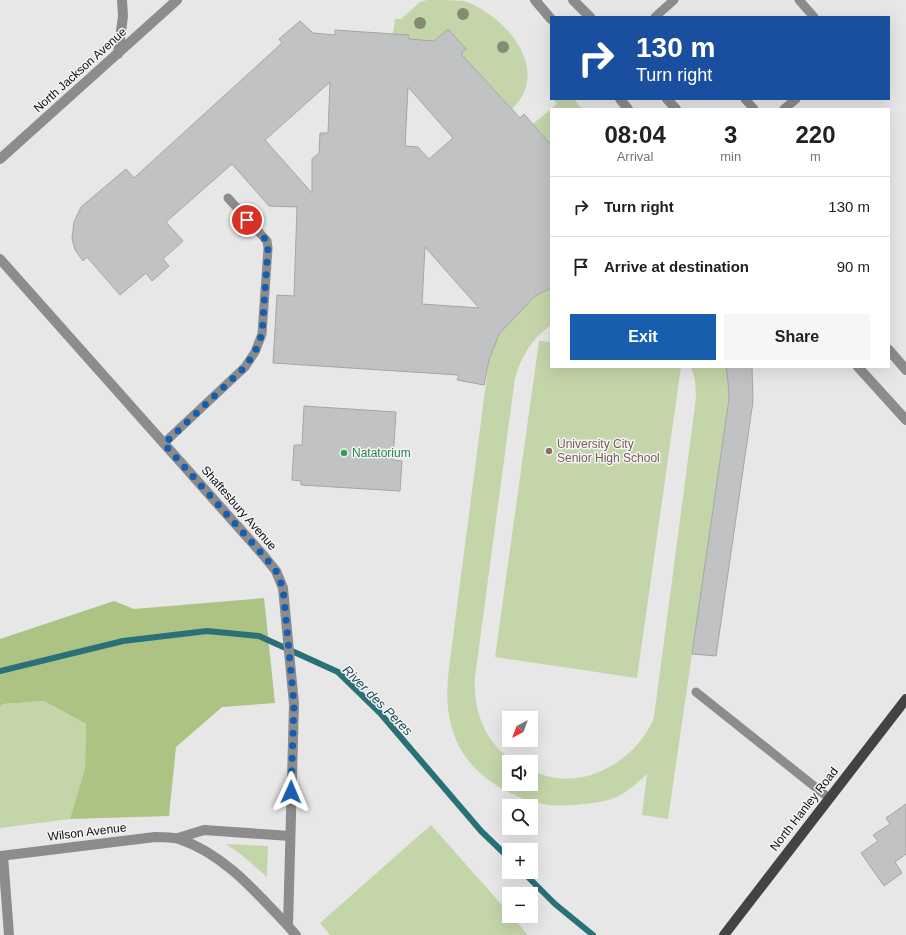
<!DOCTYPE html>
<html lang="en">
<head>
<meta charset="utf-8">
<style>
	body { margin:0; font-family:Arial,sans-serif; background:#f6f6f6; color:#202124; height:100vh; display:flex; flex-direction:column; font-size:15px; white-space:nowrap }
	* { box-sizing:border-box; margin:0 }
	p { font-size:13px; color:#757577 }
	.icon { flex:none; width:22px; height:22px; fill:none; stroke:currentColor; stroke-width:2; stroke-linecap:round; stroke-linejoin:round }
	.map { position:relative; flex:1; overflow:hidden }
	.details { position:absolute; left:550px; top:108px; width:340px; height:260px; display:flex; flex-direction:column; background:#fff; border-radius:0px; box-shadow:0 4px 16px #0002 }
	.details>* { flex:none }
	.banner { position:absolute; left:550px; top:16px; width:340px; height:84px; border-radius:0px; box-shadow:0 4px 16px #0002; background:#1a4fa0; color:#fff; overflow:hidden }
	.needle { width:26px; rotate:221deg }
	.fabs { position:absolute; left:502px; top:711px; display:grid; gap:8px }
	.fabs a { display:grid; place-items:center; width:36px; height:36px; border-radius:0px; background:#fff; box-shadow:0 4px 16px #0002; font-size:20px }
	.pin { position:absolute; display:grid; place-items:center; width:34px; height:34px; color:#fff; margin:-17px; border:2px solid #fff; border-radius:50%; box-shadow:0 1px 4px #0007 }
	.me { position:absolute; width:44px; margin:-22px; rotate:1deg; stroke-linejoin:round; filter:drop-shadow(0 0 3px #0008) }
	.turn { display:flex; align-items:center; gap:14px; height:84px; padding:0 20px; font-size:18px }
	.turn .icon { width:52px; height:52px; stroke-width:2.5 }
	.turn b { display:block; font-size:28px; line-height:34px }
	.eta { display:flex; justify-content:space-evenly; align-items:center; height:68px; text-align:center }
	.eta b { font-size:24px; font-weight:600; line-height:28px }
	.button { display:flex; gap:8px; margin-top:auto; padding:8px 20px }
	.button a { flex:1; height:46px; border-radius:0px; background:#175eae; color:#fff; font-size:16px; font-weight:600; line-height:46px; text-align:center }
	.button a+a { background:#f6f6f6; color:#202124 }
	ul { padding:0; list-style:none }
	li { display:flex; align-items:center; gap:12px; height:60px; padding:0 20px; border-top:1px solid #e0e0e0 }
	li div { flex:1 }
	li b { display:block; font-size:15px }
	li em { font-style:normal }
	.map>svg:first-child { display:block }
	.green { fill:#c4d5a9 }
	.forest { fill:#acc383 }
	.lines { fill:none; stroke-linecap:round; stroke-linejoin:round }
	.stream { stroke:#2a7077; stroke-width:6 }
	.building { fill:#c1c2c3; stroke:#a5a5a6; fill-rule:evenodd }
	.lane { stroke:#8c8c8c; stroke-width:9 }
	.street { stroke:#8c8c8c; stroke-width:10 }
	.primary { stroke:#434344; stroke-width:10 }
	.tree { fill:#858c73 }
	.route { stroke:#175eae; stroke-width:7; stroke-dasharray:0 12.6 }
	.education-dot { fill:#8d6e63; stroke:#f4f4f6; stroke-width:1.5 }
	.leisure-dot { fill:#2e9e5b; stroke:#f4f4f6; stroke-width:1.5 }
	.labels { text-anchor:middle; stroke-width:3; stroke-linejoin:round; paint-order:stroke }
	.street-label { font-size:12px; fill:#0f0f10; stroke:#f4f4f6 }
	.education-label { font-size:12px; fill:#785e54; stroke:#f4f4f6; text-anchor:start }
	.leisure-label { font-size:12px; fill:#27864d; stroke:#f4f4f6; text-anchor:start }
	.water-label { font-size:13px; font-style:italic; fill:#224d51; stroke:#f4f4f6 }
</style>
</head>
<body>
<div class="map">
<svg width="906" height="935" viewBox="0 0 906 935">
	<rect width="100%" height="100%" fill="#e7e7e8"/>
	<!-- green -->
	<path class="green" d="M427 0C438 0 454 0 464 1 505 15 553 70 512 109L461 54 466 49 448 29 434 41 409 39V35L393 34 395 19H401L420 2Z
		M553 99H574L582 109H551V145L533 124 557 104Z
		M551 288V325C532 338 521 357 515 378L475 677C473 710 485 745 516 762H509V784H531V770C577 794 633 765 653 720 655 714 655 707 656 702L696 398 695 380 691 367H726L728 381 729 399 668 819 642 815 647 774C638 782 629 791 618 796 611 800 600 802 592 803 576 805 559 807 543 804 509 798 470 774 456 740 446 713 446 696 449 668L489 360 499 334 535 296Z
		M539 341 551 342V367H681L637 678 495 657Z
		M44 701 86 724 85 768 70 819 0 828V707L3 704Z
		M431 825 509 913V916H511L528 935H330L320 923Z
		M226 844 268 846 267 877 243 856Z"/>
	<!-- forest -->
	<path class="forest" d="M264 598 275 703 222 707 176 747 169 816 70 819 85 768 86 724 44 701 3 704 0 707V639L114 601 134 609Z"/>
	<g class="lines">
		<!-- stream -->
		<path class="stream" d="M0 671 123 641 207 631 259 636 338 672 380 713 481 831 509 858
			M523 872 555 904 593 935"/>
	</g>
	<!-- building -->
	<path class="building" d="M300 21 313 33 335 35V30L409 35V39L434 41 448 29 466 49 461 54 520 118 524 114 551 145V288L535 296 499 334 489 360 484 385 457 380 459 375 273 363 277 295 294 296 297 207 269 206 232 164 166 222 183 241 163 259 169 266 152 281 146 273 120 295 87 257 83 261 75 250 72 238 74 222 81 207 126 169 134 178 282 43 279 39ZM330 82 328 133H320L319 153 312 159V193L265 140ZM408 87 453 138 429 159 418 147 405 146ZM425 247 479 308 422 304Z
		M726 367H752L753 401 716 656 692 654 729 399 728 381Z
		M304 406 396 412 393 460 402 461 400 491 301 485V481L292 480 294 445H302Z
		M906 804V854L895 862 902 873 884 886 861 853 878 841 873 835 890 824 886 818Z"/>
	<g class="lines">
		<!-- lane -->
		<path class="lane" d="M799 0 814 17
			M655 17 674 0
			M745 99 754 109
			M784 109 796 99
			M164 443 245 367 255 352 262 334 268 248 267 241 228 198
			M696 692 829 798"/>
		<!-- street -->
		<path class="street" d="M535 0 551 19
			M573 0 590 17
			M118 54 123 16 122 0
			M620 99 628 109
			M667 99 676 109
			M0 159 177 0
			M0 259 264 556 276 571 283 588 294 704 288 926 296 935
			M889 350 906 370
			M858 367 906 420
			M178 838 204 830 290 836
			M0 856 155 837C162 837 172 837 179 839 224 854 256 892 288 926
			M3 856 9 935"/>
		<!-- primary -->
		<path class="primary" d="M724 935 906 699"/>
	</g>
	<!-- trees -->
	<g class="tree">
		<circle cx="463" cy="14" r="6"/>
		<circle cx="420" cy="23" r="6"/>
		<circle cx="503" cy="47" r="6"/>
	</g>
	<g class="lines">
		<!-- route -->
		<path class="route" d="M247 220 267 241 268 248 262 334 255 352 245 367 164 444 264 556 276 571 283 588 294 704 291 792"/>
	</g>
	<!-- markers -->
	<circle class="education-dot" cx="549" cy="451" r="4"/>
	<circle class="leisure-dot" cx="344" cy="453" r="4"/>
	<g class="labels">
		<!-- street labels -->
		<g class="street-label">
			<text transform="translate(80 70) rotate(-42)" y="4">North Jackson Avenue</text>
			<text transform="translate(239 508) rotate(49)" y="4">Shaftesbury Avenue</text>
			<text transform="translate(804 809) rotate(-52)" y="4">North Hanley Road</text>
			<text transform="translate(87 832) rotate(-7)" y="4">Wilson Avenue</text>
		</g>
		<!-- education labels -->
		<g class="education-label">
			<text x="557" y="448">University City<tspan x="557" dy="14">Senior High School</tspan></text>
		</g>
		<!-- leisure labels -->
		<g class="leisure-label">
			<text x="352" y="457">Natatorium</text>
		</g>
		<!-- water labels -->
		<g class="water-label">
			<text transform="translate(378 700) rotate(45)" y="5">River des Peres</text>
		</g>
	</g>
</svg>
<div class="fabs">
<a><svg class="needle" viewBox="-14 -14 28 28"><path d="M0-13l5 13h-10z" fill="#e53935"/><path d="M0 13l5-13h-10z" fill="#757577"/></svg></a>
<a><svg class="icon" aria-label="sound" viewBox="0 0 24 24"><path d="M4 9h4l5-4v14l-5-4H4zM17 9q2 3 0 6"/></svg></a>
<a><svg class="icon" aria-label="search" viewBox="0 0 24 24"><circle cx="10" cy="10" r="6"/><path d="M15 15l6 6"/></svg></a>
<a>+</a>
<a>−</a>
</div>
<div class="pin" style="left:247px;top:220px;background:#d93025"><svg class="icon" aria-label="arrive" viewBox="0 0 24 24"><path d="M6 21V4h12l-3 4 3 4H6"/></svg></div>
<svg class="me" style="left:291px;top:792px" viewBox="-20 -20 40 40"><path d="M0-17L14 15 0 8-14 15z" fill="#175eae" stroke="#fff" stroke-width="4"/></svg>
<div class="banner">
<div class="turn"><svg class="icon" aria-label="right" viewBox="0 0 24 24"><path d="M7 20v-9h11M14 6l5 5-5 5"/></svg><div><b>130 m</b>Turn right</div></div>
</div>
<section class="details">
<div class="eta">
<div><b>08:04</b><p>Arrival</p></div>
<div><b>3</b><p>min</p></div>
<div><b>220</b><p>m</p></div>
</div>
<ul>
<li><svg class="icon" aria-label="right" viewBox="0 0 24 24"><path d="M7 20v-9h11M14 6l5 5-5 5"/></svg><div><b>Turn right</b></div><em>130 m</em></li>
<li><svg class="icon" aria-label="arrive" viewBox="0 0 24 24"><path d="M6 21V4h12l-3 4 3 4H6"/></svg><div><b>Arrive at destination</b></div><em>90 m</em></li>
</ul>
<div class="button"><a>Exit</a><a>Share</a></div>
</section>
</div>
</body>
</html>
